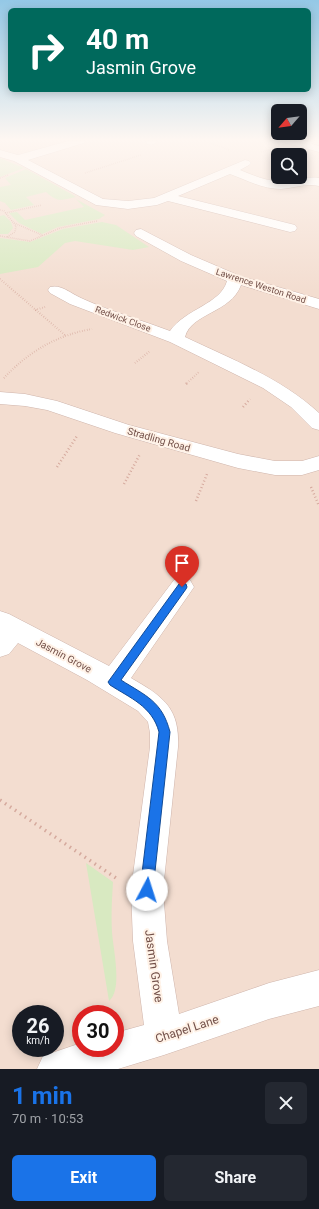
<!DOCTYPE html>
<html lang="en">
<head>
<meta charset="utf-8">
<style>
	body { margin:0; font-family:Roboto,sans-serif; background:#242831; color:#f1f3f6; height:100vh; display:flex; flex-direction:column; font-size:15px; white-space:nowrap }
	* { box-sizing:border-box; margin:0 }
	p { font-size:13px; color:#9ea1a6 }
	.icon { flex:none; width:22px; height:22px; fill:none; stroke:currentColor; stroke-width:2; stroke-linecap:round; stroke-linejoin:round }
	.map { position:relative; height:1069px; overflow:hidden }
	.drawer { display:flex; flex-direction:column; background:#171b24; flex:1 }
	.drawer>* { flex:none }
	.banner { position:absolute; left:8px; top:8px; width:303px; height:84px; border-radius:6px; box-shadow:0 2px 10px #0003; background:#00695c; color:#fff; overflow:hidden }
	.needle { width:26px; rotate:242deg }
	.controls { position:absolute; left:271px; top:104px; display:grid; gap:8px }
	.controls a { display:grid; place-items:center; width:36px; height:36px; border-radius:6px; background:#171b24; box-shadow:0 2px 10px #0003; font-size:20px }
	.speed { position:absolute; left:12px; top:1005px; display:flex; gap:8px; font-size:20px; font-weight:700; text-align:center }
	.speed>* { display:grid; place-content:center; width:52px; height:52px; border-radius:50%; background:#171b24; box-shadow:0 2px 10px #0003; line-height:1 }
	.speed small { font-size:10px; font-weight:400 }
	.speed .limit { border:6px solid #d22; background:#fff; color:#111 }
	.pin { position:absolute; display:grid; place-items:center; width:34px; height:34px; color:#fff; margin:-41px -17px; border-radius:50% 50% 50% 0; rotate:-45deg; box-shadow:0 0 4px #0007 }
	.pin .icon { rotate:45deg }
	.me { position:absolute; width:44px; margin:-22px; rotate:5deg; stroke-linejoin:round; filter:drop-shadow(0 0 3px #0008) }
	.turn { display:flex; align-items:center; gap:14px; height:84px; padding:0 12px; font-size:18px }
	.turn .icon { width:52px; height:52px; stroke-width:2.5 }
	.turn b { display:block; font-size:28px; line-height:34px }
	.round { display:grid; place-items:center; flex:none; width:42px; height:42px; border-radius:6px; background:#242831 }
	.summary { display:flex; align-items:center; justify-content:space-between; height:68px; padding:0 12px }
	h1 { font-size:24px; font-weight:700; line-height:30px; color:#1a73e8 }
	.primary-button { display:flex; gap:8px; margin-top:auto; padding:8px 12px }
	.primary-button a { flex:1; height:46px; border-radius:6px; background:#1a73e8; color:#fff; font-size:16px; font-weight:700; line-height:46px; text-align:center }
	.primary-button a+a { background:#242831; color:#f1f3f6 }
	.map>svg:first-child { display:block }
	.residential { fill:#f3ddd0; fill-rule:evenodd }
	.green { fill:#d8e9c1 }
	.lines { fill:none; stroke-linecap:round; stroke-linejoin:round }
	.service-casing { stroke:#cfb5ac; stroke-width:1 }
	.minor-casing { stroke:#cfb5ac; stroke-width:1 }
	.secondary-casing { stroke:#d2b4a9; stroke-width:1 }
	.path-far3 { stroke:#d5a99d; stroke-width:1.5; stroke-dasharray:0.5 1.5; stroke-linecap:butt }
	.path-far2 { stroke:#d5a99d; stroke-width:2; stroke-dasharray:0.5 2; stroke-linecap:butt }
	.path-far1 { stroke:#d5a99d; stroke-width:2.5; stroke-dasharray:1 2.5; stroke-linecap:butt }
	.path { stroke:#d5a99d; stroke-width:3.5; stroke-dasharray:1.5 4.5; stroke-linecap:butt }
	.service { fill:#fff; fill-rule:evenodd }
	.minor { fill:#fff; fill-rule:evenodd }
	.secondary { fill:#fff; fill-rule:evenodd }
	.route { fill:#1a73e8; stroke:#114b97 }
	.labels { text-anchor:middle; stroke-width:4; stroke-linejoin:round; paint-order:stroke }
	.far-street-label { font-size:9px; fill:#735049; stroke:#fff2e7 }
	.street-label { font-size:10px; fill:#735049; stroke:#fff2e7 }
	.near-street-label { font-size:12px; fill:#735049; stroke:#fff2e7 }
</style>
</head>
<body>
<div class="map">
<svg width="319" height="1069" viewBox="0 0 319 1069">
	<rect width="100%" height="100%" fill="#fcede2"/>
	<!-- residential -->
	<path class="residential" d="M0 141H279L319 152V1069H0ZM278 155H300V177H278ZM21 1014H55V1048H21ZM81 1014H115V1048H81Z"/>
	<!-- green -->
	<path class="green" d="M0 158 24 168 0 177Z
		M26 169 73 195 76 197C61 200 58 203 46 192L26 197 34 205 11 210 5 203 0 201V187L11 185 5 178Z
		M76 199 105 215 99 219 58 227 42 234 19 223 9 213 17 212 25 220 84 207Z
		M4 215 11 222 13 228 8 234H0V216Z
		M102 222 116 225 149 247 133 250 75 241 65 243 38 267 0 274V238L30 242 63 229Z
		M86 863 113 882C112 899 111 915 112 932 113 948 123 990 109 1001Z"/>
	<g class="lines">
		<defs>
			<path id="service" d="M309 141H317L307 146H303V144Z"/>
			<path id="minor" d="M68 141H85L84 143 28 160 103 199 128 201 154 198 245 160 249 161 251 163 249 165 240 170C253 175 267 182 282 181 295 181 306 176 319 178V186C306 183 294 188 281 189 263 189 246 180 230 174L178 196 295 225 297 228 295 231 290 232 168 201 157 205 128 209 96 205 14 161 0 157V150L18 155Z
				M146 141H157C154 145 152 145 147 144Z
				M141 229 191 255 240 276 319 299V309L241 285C231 313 191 313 185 337 231 359 281 378 319 413V430L312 428 291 407 263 388 170 342 70 304 50 293 48 290 50 287C61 284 70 293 81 298 109 311 141 320 170 331 185 309 221 304 227 281L181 261 136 236 134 233 136 230Z
				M0 392 25 394 57 401 129 425 238 454 275 461H302L319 456V470L302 475H275L238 468 115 433 47 410 25 406 0 404Z
				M182 578 190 580 194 587 131 678C162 696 180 707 178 747L163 890 167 941 179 1014 269 983 319 970V1006L269 1019 164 1055 118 1069H37L43 1056 81 1043V1048H115V1033L144 1025 133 941 131 890 150 747V733L148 722 138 711 87 680 18 643 9 654 0 657V611L9 614 109 666 174 580Z"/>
			<path id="secondary" d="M285 141H302L319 146V152L286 143Z"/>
		</defs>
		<!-- service casing -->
		<use href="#service" class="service-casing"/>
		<!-- minor casing -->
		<use href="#minor" class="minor-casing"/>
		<!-- secondary casing -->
		<use href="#secondary" class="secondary-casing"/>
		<!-- path-far3 -->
		<path class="path-far3" d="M204 141 230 150
			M261 152 274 149
			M85 173 141 155
			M0 178 8 175
			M0 210 4 211 16 226 15 232 7 237
			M5 213 42 205
			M14 223 42 235
			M0 236 30 241 60 228 97 221"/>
		<!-- path-far2 -->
		<path class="path-far2" d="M0 279 66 336
			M35 310 45 307
			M135 363 150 351
			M4 378C28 352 57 335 92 329
			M187 383 199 372"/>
		<!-- path-far1 -->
		<path class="path-far1" d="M186 384 188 382
			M243 407 250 399
			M57 467 77 436
			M124 484 140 454
			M311 487 319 506
			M196 501 207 474"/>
		<!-- path -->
		<path class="path" d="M0 800 119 880"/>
		<!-- service -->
		<use href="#service" class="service"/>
		<!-- minor -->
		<use href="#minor" class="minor"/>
		<!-- secondary -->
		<use href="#secondary" class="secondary"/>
	</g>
	<!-- sky -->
	<linearGradient id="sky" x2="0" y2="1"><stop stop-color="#94c8e6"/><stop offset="0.48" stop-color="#fef7f2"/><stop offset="1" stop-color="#fef7f2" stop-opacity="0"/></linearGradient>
	<rect width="319" height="291" fill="url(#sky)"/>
	<!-- route -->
	<path class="route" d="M182 583 186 584 187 587 186 589 121 680C146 696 162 701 170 732L153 890 152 895 147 897 142 895 140 890 159 732C152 706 130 698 110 685L108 682 179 584Z"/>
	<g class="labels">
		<!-- far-street labels -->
		<g class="far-street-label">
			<text transform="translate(261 286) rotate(18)" y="3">Lawrence Weston Road</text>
			<text transform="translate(123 319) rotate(20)" y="3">Redwick Close</text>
		</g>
		<!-- street labels -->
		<g class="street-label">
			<text transform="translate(159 439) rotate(16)" y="4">Stradling Road</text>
			<text transform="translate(64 655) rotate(28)" y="4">Jasmin Grove</text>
		</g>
		<!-- near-street labels -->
		<g class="near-street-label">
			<text transform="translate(154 966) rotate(82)" y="4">Jasmin Grove</text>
			<text transform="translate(187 1029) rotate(-18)" y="4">Chapel Lane</text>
		</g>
	</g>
</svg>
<div class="controls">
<a><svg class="needle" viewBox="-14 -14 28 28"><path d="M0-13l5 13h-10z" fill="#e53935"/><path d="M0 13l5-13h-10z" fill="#9ea1a6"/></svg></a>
<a><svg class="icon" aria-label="search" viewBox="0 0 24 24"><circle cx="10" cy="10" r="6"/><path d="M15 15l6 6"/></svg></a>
</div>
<div class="speed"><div>26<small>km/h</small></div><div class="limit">30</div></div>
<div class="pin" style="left:182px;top:587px;background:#d93025"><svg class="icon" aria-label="arrive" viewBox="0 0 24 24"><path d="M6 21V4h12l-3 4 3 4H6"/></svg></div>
<svg class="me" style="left:147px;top:890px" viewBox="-20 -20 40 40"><circle r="19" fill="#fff"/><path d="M0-13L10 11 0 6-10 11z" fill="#1a73e8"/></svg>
<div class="banner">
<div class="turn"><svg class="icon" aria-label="right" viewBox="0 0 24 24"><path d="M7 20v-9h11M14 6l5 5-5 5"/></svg><div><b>40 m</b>Jasmin Grove</div></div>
</div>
</div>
<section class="drawer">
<div class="summary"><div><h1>1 min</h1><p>70 m · 10:53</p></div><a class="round"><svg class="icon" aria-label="close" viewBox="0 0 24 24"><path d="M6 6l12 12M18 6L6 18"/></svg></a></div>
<div class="primary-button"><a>Exit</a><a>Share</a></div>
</section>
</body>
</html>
